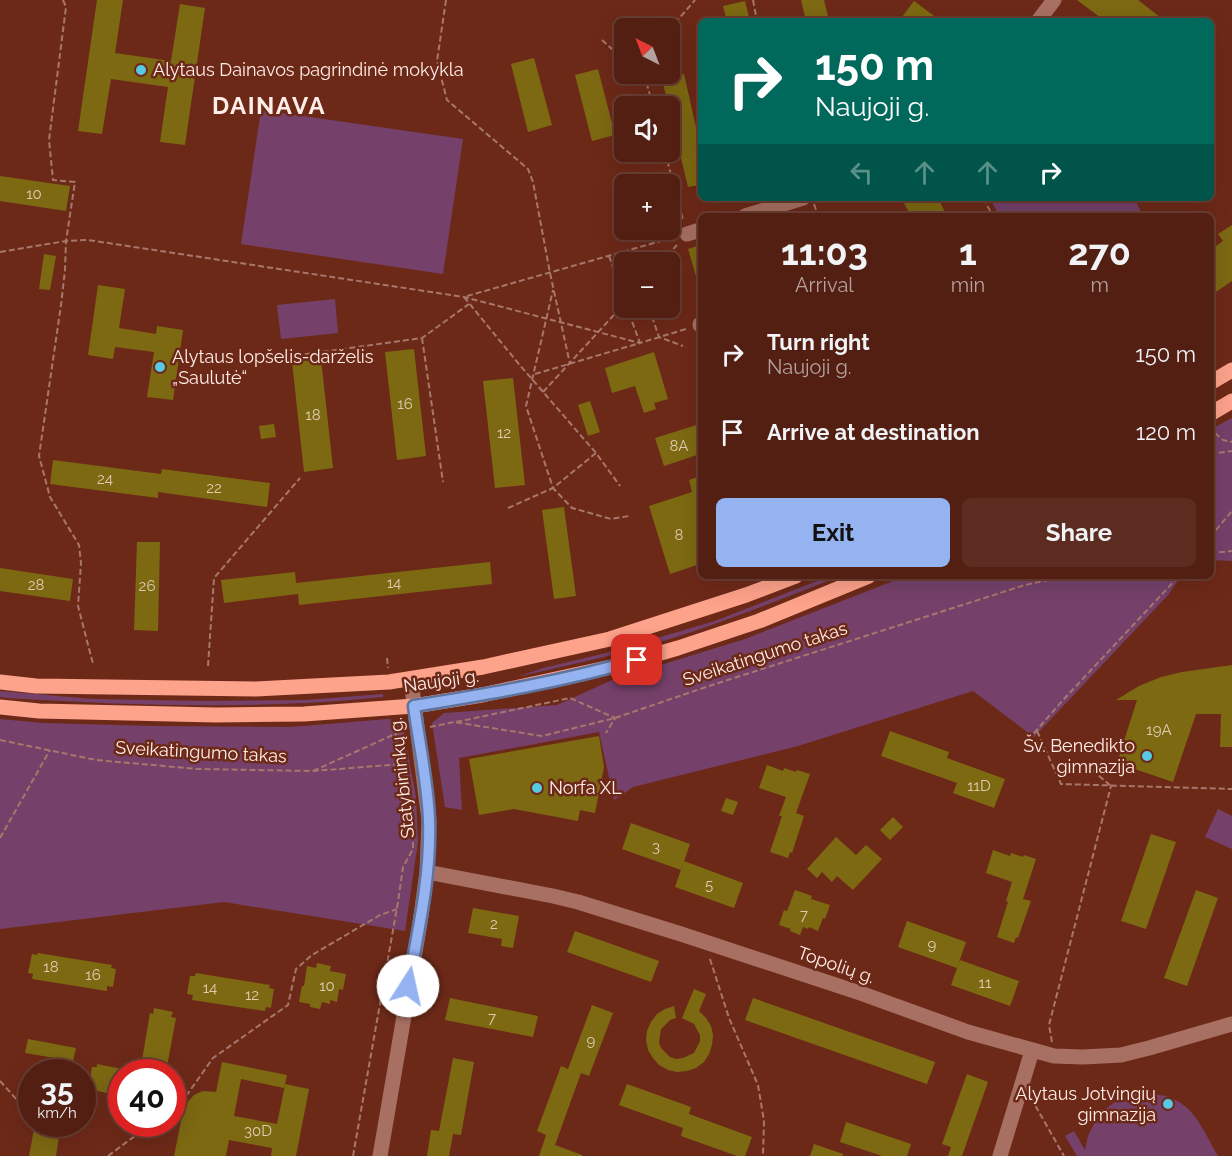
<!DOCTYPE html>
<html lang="en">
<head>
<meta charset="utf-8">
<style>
	body { margin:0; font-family:Raleway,sans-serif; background:#5c2c20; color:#f1f3f6; height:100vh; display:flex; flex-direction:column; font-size:22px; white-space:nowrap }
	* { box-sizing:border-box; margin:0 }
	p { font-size:20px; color:#b5a29f }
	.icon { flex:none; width:33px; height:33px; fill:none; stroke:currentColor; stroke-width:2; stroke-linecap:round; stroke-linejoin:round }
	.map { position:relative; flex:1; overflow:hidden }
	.drawer { position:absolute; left:698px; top:213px; width:516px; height:366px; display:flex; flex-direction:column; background:#521f12; border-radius:9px; box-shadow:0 6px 24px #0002,0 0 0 2px #683d32 }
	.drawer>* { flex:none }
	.banner { position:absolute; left:698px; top:18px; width:516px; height:183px; border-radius:9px; box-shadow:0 6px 24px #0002,0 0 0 2px #683d32; background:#00695c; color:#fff; overflow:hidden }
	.needle { width:39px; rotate:318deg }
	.tools { position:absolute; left:614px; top:18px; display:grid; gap:12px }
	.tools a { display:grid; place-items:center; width:66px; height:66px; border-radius:9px; background:#521f12; box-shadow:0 6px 24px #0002,0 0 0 2px #683d32; font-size:30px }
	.speed { position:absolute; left:18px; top:1059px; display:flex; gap:12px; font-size:30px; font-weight:700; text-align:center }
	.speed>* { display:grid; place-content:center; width:78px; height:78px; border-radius:50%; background:#521f12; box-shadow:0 6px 24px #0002,0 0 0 2px #683d32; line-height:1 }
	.speed small { font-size:15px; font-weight:400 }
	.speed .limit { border:9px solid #d22; background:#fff; color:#111 }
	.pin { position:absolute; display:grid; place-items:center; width:51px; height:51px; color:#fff; margin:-26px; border-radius:12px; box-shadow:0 3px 9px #0006 }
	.me { position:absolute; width:66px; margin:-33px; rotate:10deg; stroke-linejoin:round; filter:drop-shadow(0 0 4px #0008) }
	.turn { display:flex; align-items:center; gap:21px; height:126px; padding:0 18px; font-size:27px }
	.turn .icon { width:78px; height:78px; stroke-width:2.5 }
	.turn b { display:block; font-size:42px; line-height:51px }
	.lanes { display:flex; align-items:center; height:57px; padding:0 18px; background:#0003; justify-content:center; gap:30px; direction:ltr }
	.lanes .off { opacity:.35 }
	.eta { display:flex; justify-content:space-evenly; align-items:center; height:102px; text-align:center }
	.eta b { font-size:36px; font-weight:700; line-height:42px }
	.action { display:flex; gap:12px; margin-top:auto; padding:12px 18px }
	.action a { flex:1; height:69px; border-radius:9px; background:#95b2f1; color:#111; font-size:24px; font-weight:700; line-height:69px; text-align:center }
	.action a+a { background:#5c2c20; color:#f1f3f6 }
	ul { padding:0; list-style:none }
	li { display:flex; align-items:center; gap:18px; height:78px; padding:0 18px }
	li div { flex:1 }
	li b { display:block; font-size:22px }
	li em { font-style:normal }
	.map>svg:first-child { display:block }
	.green { fill:#75416a }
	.building { fill:#7d6912; fill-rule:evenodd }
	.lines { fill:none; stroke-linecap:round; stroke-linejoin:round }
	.path { stroke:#a7776b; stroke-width:2; stroke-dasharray:6 3; stroke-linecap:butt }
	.minor { stroke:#a87062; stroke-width:15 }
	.major { stroke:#fda28b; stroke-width:15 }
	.route-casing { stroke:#61749d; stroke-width:15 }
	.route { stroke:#95b2f1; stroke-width:10 }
	.poi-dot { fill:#57c9e2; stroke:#6d2918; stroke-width:2 }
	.labels { text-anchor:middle; stroke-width:5; stroke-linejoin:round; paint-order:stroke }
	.number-label { font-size:15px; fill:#deccb2 }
	.poi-label { font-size:18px; fill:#ffede8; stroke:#6d2918; text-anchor:start }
	.street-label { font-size:18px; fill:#ffede8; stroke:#6d2918 }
	.district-label { font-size:24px; font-weight:bold; letter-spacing:1.5px; fill:#ffede8; stroke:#6d2918 }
</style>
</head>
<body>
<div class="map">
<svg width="1232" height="1156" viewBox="0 0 1232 1156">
	<rect width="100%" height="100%" fill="#6d2918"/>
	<!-- green -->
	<path class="green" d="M261 110 463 139 443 274 241 244Z
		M990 198H1134L1143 216H999Z
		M335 299 338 333 281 339 277 305Z
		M1232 418V561L1211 560V429Z
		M830 576H840C785 598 729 620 673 638 622 654 569 665 517 677L543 668 602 654 715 621Z
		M906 576H1181L1169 594 1034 737 973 691 798 746 633 787 614 800 599 732 459 758 462 810 445 807 432 723 444 713 557 705 612 680 745 639Z
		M0 691 93 699 204 701 306 700 383 694V697C357 699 331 702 305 703 206 708 106 704 7 698L0 697Z
		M0 719 44 723 154 726 291 727 388 719 399 721 403 727 416 797 418 842 405 931 224 902 0 929Z
		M1218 809 1232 816V849L1205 837Z
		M1142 1092C1155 1094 1168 1095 1179 1102 1198 1113 1207 1138 1218 1156H1077L1065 1136 1074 1131 1085 1150 1088 1136 1099 1114 1119 1099Z"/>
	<!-- building -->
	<path class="building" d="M97 0H123L115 53 171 61 180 4 205 8 185 145 160 142 168 87 111 79 102 134 78 131Z
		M801 0H824L829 21H806Z
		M1077 0H1138L1165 21H1105Z
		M745 1 750 21H727L723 6Z
		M914 1 941 21H899Z
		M534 58 552 125 528 132 511 64Z
		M598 69 615 135 592 141 575 75Z
		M684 74 700 145V185L688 187 662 79Z
		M0 176 70 186 66 211 0 201Z
		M901 198H938L947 216H911Z
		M1232 225V281L1210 296V250L1223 241 1218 234Z
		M700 245V283H698L688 249Z
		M44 254 56 256 50 290 39 289Z
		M98 285 125 289 119 328 156 334 157 326 183 330 173 400 147 397 154 352 115 347 113 359 88 355Z
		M414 349 426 456 397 460 385 352Z
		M654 352 668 399 654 403 656 409 644 413 635 386 612 393 605 368Z
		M321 359 333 468 304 472 292 362Z
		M513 378 525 485 495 488 483 381Z
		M590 401 600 432 588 436 578 405Z
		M274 424 276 437 261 439 259 426Z
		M700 424V454L664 466 655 438Z
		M53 460 161 474 162 469 270 483 267 507 158 492V498L50 484Z
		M700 476V564L670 574 649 506 692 492 689 480Z
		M564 507 576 596 554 599 542 510Z
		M137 542H160L158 631 134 630Z
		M490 562 492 584 299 605 298 594 224 603 221 580 295 572 296 583Z
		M0 568 73 579 70 601 0 591Z
		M1232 665V747H1220L1221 714H1196L1173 782 1117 763 1137 700H1116L1139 686 1161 677 1182 672Z
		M890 731 949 752 947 758 1005 779 994 808 953 793 957 783 881 756Z
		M599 736 604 767 595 813 580 810 578 821 514 809 479 815 469 759Z
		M767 765 783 771 784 768 796 772 797 770 810 774 796 813 804 816 792 853 790 852 788 858 770 852 782 816H779L786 797 759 788Z
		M726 798 738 802 733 815 721 811Z
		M893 817 903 827 890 840 880 830Z
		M631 823 690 844 681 870 622 849Z
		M1151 834 1176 842 1146 929 1121 921Z
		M836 837 856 855 866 845 882 859 853 890 837 876 832 882 822 872 817 878 807 869Z
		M993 850 1010 856 1011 853 1023 857 1024 855 1036 859 1023 899 1031 901 1018 938 1016 937 1014 943 997 937 1008 902 1006 901 1012 882 986 873Z
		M684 861 743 883 734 908 675 887Z
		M795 890 812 896 811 899 830 905 825 919 823 918 818 931 809 927 808 929 803 927 800 935 790 931 791 929 779 925 784 910 787 911Z
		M1196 890 1218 898 1187 986 1164 978Z
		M473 908 519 916 513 948 501 946 502 939 468 933Z
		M907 921 966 942 957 968 898 947Z
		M575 931 659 961 651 982 567 952Z
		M38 953 112 965 111 968 116 969 113 987 107 986V991L32 979 33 974 28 973 32 954 37 955Z
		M960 960 1019 981 1010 1006 951 985Z
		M317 963 331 966 330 971 346 974 343 990 339 989 337 1002 330 1000V1004L322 1002 320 1009 310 1007V1004L299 1002 302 986H304L307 966 316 968Z
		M196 973 270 985 269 988 274 989 271 1008 266 1007 265 1011 192 1000 193 995 187 994 190 976H195Z
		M694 989 706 994 699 1011 706 1018 711 1026 713 1035 712 1045 709 1054 704 1062 696 1068 687 1071 677 1072 668 1070 659 1065 653 1058 648 1050 646 1040 647 1031 651 1022 657 1014 665 1009 674 1006 676 1018 670 1020 661 1029 659 1042 661 1048 670 1057 676 1059 683 1058 694 1053 700 1041V1035L694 1024 682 1018Z
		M450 998 538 1016 533 1037 445 1020Z
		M753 998 935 1062 927 1084 745 1020Z
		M592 1005 613 1013 589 1076 581 1073 555 1145 582 1155V1156H539L546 1135 537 1131 561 1066 568 1069Z
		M154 1008 173 1012 171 1017 176 1018 166 1072H140L150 1013 153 1014Z
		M28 1039 76 1048 73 1061 25 1053Z
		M453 1058 474 1062 461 1135 453 1134 449 1156H427L431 1130 439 1131Z
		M222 1062 287 1075 285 1084 309 1089 296 1156H271L272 1148 229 1140 226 1156H174L184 1106 194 1095 203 1091 216 1092ZM241 1079 284 1088 285 1085 277 1124 234 1116Z
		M97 1064 122 1069V1096L93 1090 94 1086 89 1085 92 1067H97Z
		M967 1074 988 1082 962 1156H948L951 1147 942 1144Z
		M627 1084 691 1107 689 1114 752 1137 745 1156H737L681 1136 683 1128 619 1105Z
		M846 1122 911 1144 907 1156H882L840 1142Z
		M35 1124H61L56 1156H29Z
		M814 1144 843 1154V1156H810Z"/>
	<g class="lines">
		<!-- path -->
		<path class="path" d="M63 0 66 7 49 140 53 180 75 182 66 241 65 270 61 305 39 456 50 497 79 545 81 563 78 606 93 664
			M446 0 437 61 447 100 528 169 533 182 550 273 570 364
			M753 0 757 21
			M669 30 695 0
			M602 40 624 60
			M644 74 653 106
			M665 152 683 220
			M983 198 993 216
			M814 204 818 216
			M0 252 66 241 88 240 464 297 640 343 686 329
			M609 256 624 298
			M661 262 677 245
			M467 296 675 237
			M464 297 518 363 596 453 620 486
			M649 308 659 337 683 346
			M422 338 443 482
			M278 358 422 338 469 304
			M535 374 640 343 627 308
			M543 392 624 304
			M1215 433 1223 440 1232 442
			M596 453 553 488 572 508 611 519 629 516
			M1210 454 1232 451
			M508 508 553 488 526 406 553 290
			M1210 537 1232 511
			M1210 553 1232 551
			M387 658 388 668
			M208 666 214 578 300 478
			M394 722 398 754 408 778 409 783
			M456 722 570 698 615 718 606 733
			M430 727 454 722 542 736 615 718 709 686 1025 585 1067 576
			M1037 731 1061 784 1232 789
			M0 740 96 760 198 769 313 771 402 764
			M1028 740 1064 699 1179 576
			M1092 770 1111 786
			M313 771 395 734 404 732
			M0 838 50 750
			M710 959 729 1018 758 1085 764 1121 763 1156
			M1052 1042 1049 1025 1111 786
			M0 1081 26 1110
			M1031 1098 1064 1156
			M172 1107 184 1099 213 1058 288 1005 296 969 312 955 380 915 397 909
			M108 1156 151 1124
			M353 1156 398 902 403 867 413 849V809"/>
		<!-- minor -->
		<path class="minor" d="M1038 21 1054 0
			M745 216 803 198
			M687 234 700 230
			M700 324V325
			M427 872 553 896 578 902 681 934 863 994 968 1032 1054 1056 1083 1057 1121 1055 1149 1048 1232 1024
			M380 1156 420 923 427 872 429 820 411 680
			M1000 1156 1032 1051"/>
		<!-- major -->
		<path class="major" d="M1210 383 1232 370
			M1210 414 1232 401
			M0 682 36 686 256 689 389 682 483 667 610 639 746 595 796 576
			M0 707 39 711 216 715 304 714 414 706 482 695 616 666 678 648 759 621 869 576"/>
	</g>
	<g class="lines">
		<defs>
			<path id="route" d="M408 986C418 932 431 876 429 821 428 784 419 743 414 706 489 694 564 681 637 660"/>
		</defs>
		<!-- route casing -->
		<use href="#route" class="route-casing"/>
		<!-- route -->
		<use href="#route" class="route"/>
	</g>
	<!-- markers -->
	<g class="poi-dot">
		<circle cx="141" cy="70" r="6"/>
		<circle cx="160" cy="367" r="6"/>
		<circle cx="1147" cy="756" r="6"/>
		<circle cx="537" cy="788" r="6"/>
		<circle cx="1168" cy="1104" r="6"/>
	</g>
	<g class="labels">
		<!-- number labels -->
		<g class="number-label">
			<text x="34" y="199">10</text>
			<text x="405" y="409">16</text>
			<text x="313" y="420">18</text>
			<text x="504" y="438">12</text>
			<text x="679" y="451">8A</text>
			<text x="105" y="484">24</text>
			<text x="214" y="493">22</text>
			<text x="679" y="540">8</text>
			<text x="394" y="588">14</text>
			<text x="36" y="590">28</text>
			<text x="147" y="591">26</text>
			<text x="1159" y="735">19A</text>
			<text x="979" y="791">11D</text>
			<text x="656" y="852">3</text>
			<text x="709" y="890">5</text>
			<text x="804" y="920">7</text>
			<text x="494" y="929">2</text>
			<text x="932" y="950">9</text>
			<text x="51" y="972">18</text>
			<text x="93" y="980">16</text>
			<text x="985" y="988">11</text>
			<text x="327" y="991">10</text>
			<text x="210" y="993">14</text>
			<text x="252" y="1000">12</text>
			<text x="492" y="1023">7</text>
			<text x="591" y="1046">9</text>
			<text x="258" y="1136">30D</text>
		</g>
		<!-- poi labels -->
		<g class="poi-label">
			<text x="153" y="76">Alytaus Dainavos pagrindinė mokykla</text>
			<text x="172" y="363">Alytaus lopšelis-darželis<tspan x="172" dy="21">„Saulutė“</tspan></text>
			<text x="1135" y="752" text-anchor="end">Šv. Benedikto<tspan x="1135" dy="21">gimnazija</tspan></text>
			<text x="549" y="794">Norfa XL</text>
			<text x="1156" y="1100" text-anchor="end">Alytaus Jotvingių<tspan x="1156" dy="21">gimnazija</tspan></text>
		</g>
		<!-- street labels -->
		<g class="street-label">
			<text transform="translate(765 654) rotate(-18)" y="6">Sveikatingumo takas</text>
			<text transform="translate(441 681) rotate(-8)" y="6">Naujoji g.</text>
			<text transform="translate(201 752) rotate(3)" y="6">Sveikatingumo takas</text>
			<text transform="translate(402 778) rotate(-96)" y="6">Statybininkų g.</text>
			<text transform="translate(836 965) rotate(19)" y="6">Topolių g.</text>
		</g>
		<!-- district labels -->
		<g class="district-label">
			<text x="269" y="114">DAINAVA</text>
		</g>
	</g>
</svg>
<div class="tools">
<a><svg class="needle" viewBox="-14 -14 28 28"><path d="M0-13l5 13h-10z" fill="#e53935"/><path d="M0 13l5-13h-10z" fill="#b5a29f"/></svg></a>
<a><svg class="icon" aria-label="sound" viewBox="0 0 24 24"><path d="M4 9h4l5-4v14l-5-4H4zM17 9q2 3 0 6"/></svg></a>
<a>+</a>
<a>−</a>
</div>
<div class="speed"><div>35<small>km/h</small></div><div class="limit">40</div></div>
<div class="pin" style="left:637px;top:660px;background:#d93025"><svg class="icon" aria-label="arrive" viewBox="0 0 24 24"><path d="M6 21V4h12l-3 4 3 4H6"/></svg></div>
<svg class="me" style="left:408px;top:986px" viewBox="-20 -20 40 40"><circle r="19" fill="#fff"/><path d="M0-13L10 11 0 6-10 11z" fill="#95b2f1"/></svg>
<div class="banner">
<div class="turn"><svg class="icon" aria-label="right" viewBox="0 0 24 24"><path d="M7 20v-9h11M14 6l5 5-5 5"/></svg><div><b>150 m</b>Naujoji g.</div></div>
<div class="lanes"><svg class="icon off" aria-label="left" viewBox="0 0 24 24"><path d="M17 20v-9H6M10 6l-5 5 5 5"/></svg><svg class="icon off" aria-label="ahead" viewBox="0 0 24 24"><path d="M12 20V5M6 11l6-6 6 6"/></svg><svg class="icon off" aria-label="ahead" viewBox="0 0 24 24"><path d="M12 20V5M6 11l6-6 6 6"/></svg><svg class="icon" aria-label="right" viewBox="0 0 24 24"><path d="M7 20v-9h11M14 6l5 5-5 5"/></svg></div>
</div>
<section class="drawer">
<div class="eta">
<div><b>11:03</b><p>Arrival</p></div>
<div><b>1</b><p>min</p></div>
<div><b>270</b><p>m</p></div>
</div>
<ul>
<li><svg class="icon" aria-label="right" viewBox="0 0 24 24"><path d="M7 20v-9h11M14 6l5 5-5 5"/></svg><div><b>Turn right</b><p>Naujoji g.</p></div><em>150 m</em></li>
<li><svg class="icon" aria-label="arrive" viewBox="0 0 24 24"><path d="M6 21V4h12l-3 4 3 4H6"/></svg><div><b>Arrive at destination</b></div><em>120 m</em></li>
</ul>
<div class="action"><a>Exit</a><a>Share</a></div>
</section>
</div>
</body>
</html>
